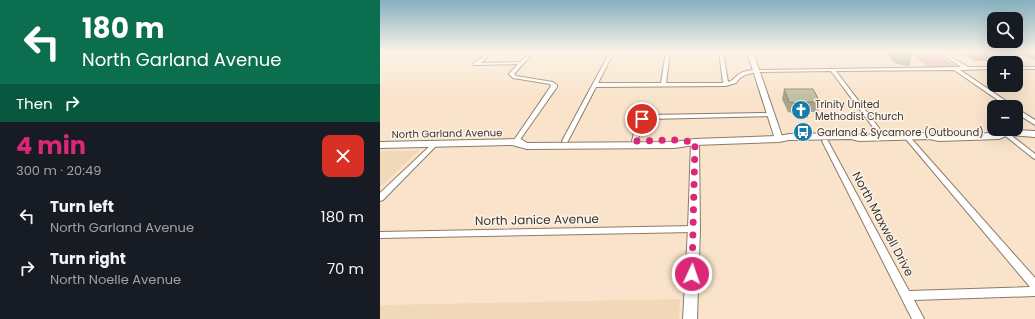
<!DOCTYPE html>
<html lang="en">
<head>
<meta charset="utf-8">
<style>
	body { margin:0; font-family:Poppins,sans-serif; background:#242831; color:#f1f3f6; height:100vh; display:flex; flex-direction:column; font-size:15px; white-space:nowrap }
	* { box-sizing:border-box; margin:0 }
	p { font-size:13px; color:#9ea1a6 }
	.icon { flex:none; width:22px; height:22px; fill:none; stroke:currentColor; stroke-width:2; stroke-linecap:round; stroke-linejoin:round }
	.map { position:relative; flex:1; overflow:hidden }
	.sheet { display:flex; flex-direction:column; background:#171b24; width:380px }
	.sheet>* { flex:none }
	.guide { background:#0b6e4f; color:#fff; overflow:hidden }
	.tools { position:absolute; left:607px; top:12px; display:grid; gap:8px }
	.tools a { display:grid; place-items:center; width:36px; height:36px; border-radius:8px; background:#171b24; box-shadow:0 4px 16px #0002; font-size:20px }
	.pin { position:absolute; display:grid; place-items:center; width:34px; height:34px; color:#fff; margin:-17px; border:2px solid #fff; border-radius:50%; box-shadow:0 1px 4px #0007 }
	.me { position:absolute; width:44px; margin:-22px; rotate:3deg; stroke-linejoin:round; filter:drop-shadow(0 0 3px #0008) }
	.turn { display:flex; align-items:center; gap:14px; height:84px; padding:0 16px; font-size:18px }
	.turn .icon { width:52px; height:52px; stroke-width:2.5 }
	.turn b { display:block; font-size:28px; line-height:34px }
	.then { display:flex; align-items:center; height:38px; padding:0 16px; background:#0003; gap:8px; font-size:15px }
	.round { display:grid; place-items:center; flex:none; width:42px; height:42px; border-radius:8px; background:#242831 }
	.headline { display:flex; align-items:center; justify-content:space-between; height:68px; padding:0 16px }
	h1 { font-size:24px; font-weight:700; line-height:30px; color:#db2777 }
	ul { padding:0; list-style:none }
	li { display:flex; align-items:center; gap:12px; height:52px; padding:0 16px }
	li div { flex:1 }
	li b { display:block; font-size:15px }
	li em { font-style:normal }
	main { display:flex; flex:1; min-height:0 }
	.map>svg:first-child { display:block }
	.built { fill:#f1d8b9 }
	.green { fill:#e1aeb7 }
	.forest { fill:#c7929c }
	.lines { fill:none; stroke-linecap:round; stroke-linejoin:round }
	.minor-casing { stroke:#8e7b65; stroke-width:2 }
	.tertiary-casing { stroke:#8e7b65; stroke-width:2 }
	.secondary-casing { stroke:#8e7b65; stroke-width:2 }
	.minor { fill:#fff; fill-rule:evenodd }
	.tertiary { fill:#fff; fill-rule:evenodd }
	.secondary { fill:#fff; fill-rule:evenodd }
	.wall { fill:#a6a48a }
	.building { fill:#c1bfa1; stroke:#878671 }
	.route { stroke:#db2777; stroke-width:7; stroke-dasharray:0 12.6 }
	.labels { text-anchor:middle; stroke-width:3; stroke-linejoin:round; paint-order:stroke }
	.poi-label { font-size:10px; fill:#3f372d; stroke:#fcf3ea; text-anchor:start }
	.street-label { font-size:10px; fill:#3f372d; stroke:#fcf3ea }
	.near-street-label { font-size:12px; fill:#3f372d; stroke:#fcf3ea }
</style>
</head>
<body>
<main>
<section class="sheet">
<div class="guide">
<div class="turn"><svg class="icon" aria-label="left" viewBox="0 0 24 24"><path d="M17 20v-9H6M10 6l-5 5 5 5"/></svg><div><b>180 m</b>North Garland Avenue</div></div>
<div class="then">Then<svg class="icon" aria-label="right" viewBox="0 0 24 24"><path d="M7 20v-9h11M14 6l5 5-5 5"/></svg></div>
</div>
<div class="headline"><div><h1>4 min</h1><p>300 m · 20:49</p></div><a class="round" style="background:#d93025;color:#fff"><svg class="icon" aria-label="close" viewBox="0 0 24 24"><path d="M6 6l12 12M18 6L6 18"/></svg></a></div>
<ul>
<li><svg class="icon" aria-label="left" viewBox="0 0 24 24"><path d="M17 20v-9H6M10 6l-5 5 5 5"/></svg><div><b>Turn left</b><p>North Garland Avenue</p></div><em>180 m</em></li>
<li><svg class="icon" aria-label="right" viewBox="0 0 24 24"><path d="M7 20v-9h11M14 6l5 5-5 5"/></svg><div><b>Turn right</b><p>North Noelle Avenue</p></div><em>70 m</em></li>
</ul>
</section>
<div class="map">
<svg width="655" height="319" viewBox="0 0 655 319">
	<rect width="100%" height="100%" fill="#f9e4cb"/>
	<!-- built -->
	<path class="built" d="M0 151H39L0 187Z
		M300 299 299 319H0V305Z"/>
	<!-- green -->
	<path class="green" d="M529 52H555L578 67H548Z"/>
	<!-- forest -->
	<path class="forest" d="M604 52 619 61H594L584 54V53Z"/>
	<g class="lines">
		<defs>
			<path id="minor" d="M109 52H113L101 63 140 62 150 52H154L134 74 136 76 173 82 177 85V87L137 144 135 145 132 143 171 86 170 84 133 78 129 74 138 64 94 65V63Z
				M230 52H234L218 83H281L286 52H290L286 83H343L339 52H343L348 82C353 81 355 77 359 74 364 71 370 70 376 70L581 67 559 52H563L588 67H614V69L580 70 635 107H628L574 70 456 71 505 136 506 137 505 138H501L451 71 376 72 365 75 360 78 356 83 346 86 216 87 188 141 187 142H183L182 141Z
				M636 67H655V69H636Z
				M636 108 655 120V125L636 113Z
				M391 113 394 115 393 116 270 119 263 122 257 142H253L252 141 257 121 269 115Z
				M625 131 627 132 655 154V159L653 158 623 134 622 133 623 132Z
				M527 135 529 136 655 278V296L534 300 544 319H532L442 141 443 140H447L448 141 529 291 650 287 525 138 524 137Z
				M55 142 57 143 58 144 57 145 3 200 0 201V193L53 143Z
				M314 226 317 227 318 229 317 231 314 232 0 238V232Z"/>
			<path id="tertiary" d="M367 52H373L403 139 402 141H396L395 139Z
				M315 139 319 142 320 229 317 319H303L308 229 311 142Z"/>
			<path id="secondary" d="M618 129 655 131V137L628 135 619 139 559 141 549 139 479 141 471 139 409 140 399 142 315 145 294 148 147 149 132 145 0 148V142L141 139 147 143 294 142 315 139 399 136 409 134 471 133 479 135 549 133 559 135 614 133 615 130Z"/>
		</defs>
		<!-- minor casing -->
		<use href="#minor" class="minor-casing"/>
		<!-- tertiary casing -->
		<use href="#tertiary" class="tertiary-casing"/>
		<!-- secondary casing -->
		<use href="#secondary" class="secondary-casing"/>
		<!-- minor -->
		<use href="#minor" class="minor"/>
		<!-- tertiary -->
		<use href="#tertiary" class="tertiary"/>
		<!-- secondary -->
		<use href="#secondary" class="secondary"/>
	</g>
	<!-- wall -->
	<path class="wall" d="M506 52H531L533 53 529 66 516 64 506 54Z
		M638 52H655V60H653Z
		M404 89 440 102 438 112H429L428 118H416L413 113 408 112 402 99Z"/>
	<!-- building -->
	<path class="building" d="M404 89H433L440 102H427L430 108H417L415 103 409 102Z"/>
	<!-- sky -->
	<linearGradient id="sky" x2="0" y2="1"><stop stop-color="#84b0be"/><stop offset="0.54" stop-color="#fcf3e8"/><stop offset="1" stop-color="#fcf3e8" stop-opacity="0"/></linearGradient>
	<rect width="655" height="96" fill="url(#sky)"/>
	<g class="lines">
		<!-- route -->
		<path class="route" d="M262 119 259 124 255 141 297 140 315 142 312 274"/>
	</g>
	<!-- icons -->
	<defs>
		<symbol id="church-disc" viewBox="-11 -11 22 22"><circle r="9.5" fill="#157da8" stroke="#fcf3ea"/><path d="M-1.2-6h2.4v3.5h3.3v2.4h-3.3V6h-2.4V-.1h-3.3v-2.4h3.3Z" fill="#fff"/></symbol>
		<symbol id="bus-disc" viewBox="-11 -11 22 22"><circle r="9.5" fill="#157da8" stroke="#fcf3ea"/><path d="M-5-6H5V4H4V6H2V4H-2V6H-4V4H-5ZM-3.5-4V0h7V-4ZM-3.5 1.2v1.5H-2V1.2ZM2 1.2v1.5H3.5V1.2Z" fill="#fff"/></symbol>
	</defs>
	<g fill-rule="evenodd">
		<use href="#church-disc" x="410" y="99" width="22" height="22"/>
		<use href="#bus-disc" x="412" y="121" width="22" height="22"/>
	</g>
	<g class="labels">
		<!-- poi labels -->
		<g class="poi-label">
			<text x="435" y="108">Trinity United<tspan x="435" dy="12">Methodist Church</tspan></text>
			<text x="437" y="136">Garland &amp; Sycamore (Outbound)</text>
		</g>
		<!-- street labels -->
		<g class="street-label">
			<text transform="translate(67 133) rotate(-1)" y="4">North Garland Avenue</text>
		</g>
		<!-- near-street labels -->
		<g class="near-street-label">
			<text transform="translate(157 220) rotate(-1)" y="4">North Janice Avenue</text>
			<text transform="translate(503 224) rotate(62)" y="4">North Maxwell Drive</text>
		</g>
	</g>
</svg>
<div class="tools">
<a><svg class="icon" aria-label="search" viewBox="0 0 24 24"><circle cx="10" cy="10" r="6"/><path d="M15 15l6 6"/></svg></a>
<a>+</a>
<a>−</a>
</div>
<div class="pin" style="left:262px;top:119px;background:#d93025"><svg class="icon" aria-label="arrive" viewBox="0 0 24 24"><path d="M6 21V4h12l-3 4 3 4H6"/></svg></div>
<svg class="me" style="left:312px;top:274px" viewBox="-20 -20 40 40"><circle r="17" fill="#db2777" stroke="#fff" stroke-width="3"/><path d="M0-11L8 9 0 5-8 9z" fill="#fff"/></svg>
</div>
</main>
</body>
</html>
